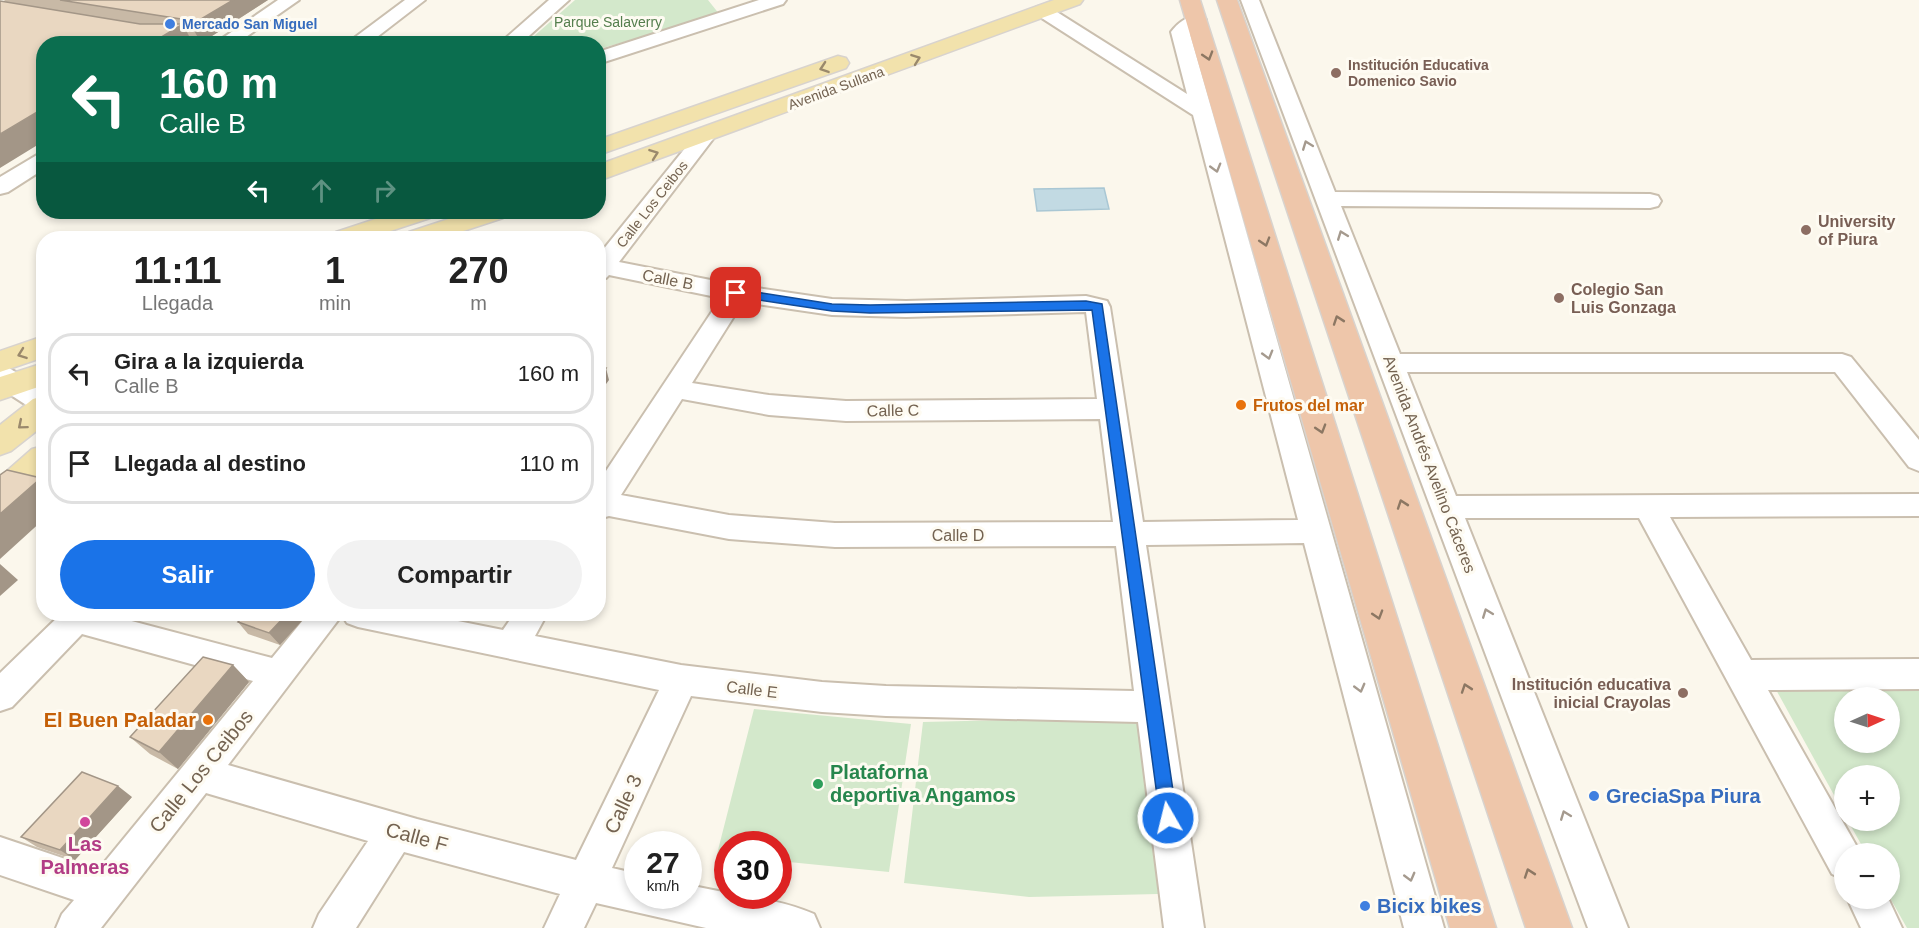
<!DOCTYPE html>
<html lang="es">
<head>
<meta charset="utf-8">
<style>
	body { margin:0; font-family:Arial,sans-serif; background:#f2f2f2; color:#222; height:100vh; display:flex; flex-direction:column; font-size:22px; white-space:nowrap }
	* { box-sizing:border-box; margin:0 }
	p { font-size:20px; color:#767676 }
	.icon { flex:none; width:33px; height:33px; fill:none; stroke:currentColor; stroke-width:2; stroke-linecap:round; stroke-linejoin:round }
	.map { position:relative; flex:1; overflow:hidden }
	.details { position:absolute; left:36px; top:231px; width:570px; height:390px; display:flex; flex-direction:column; background:#fff; border-radius:24px; box-shadow:0 3px 9px #0003 }
	.details>* { flex:none }
	.hud { position:absolute; left:36px; top:36px; width:570px; height:183px; border-radius:24px; box-shadow:0 3px 9px #0003; background:#0b6e4f; color:#fff; overflow:hidden }
	.needle { width:39px; rotate:87deg }
	.buttons { position:absolute; left:1834px; top:687px; display:grid; gap:12px }
	.buttons a { display:grid; place-items:center; width:66px; height:66px; border-radius:50%; background:#fff; box-shadow:0 3px 9px #0003; font-size:30px }
	.speed { position:absolute; left:624px; top:831px; display:flex; gap:12px; font-size:30px; font-weight:700; text-align:center }
	.speed>* { display:grid; place-content:center; width:78px; height:78px; border-radius:50%; background:#fff; box-shadow:0 3px 9px #0003; line-height:1 }
	.speed small { font-size:15px; font-weight:400 }
	.speed .limit { border:9px solid #d22; background:#fff; color:#111 }
	.pin { position:absolute; display:grid; place-items:center; width:51px; height:51px; color:#fff; margin:-26px; border-radius:12px; box-shadow:0 3px 9px #0006 }
	.me { position:absolute; width:66px; margin:-33px; rotate:352deg; stroke-linejoin:round; filter:drop-shadow(0 0 4px #0008) }
	.turn { display:flex; align-items:center; gap:21px; height:126px; padding:0 24px; font-size:27px }
	.turn .icon { width:78px; height:78px; stroke-width:2.5 }
	.turn b { display:block; font-size:42px; line-height:51px }
	.lanes { display:flex; align-items:center; height:57px; padding:0 24px; background:#0003; justify-content:center; gap:30px; direction:ltr }
	.lanes .off { opacity:.35 }
	.eta { display:flex; justify-content:space-evenly; align-items:center; height:102px; text-align:center }
	.eta b { font-size:36px; font-weight:700; line-height:42px }
	.button { display:flex; gap:12px; margin-top:auto; padding:12px 24px }
	.button a { flex:1; height:69px; border-radius:36px; background:#1a73e8; color:#fff; font-size:24px; font-weight:700; line-height:69px; text-align:center }
	.button a+a { background:#f2f2f2; color:#222 }
	ul { padding:0; list-style:none }
	li { display:flex; align-items:center; gap:18px; height:81px; margin:0 12px 9px; padding:0 12px; border:3px solid #e0e0e0; border-radius:24px }
	li div { flex:1 }
	li b { display:block; font-size:22px }
	li em { font-style:normal }
	.map>svg:first-child { display:block }
	.green { fill:#d3e8cb; fill-rule:evenodd }
	.water { fill:#c2dae3; stroke:#a9c7d4; stroke-width:1.5 }
	.lines { fill:none; stroke-linecap:round; stroke-linejoin:round }
	.minor-casing { stroke:#cabfaf; stroke-width:4 }
	.major-casing { stroke:#d8d3ce; stroke-width:3 }
	.highway-casing { stroke:#d8d3ce; stroke-width:3 }
	.minor { fill:#fff; fill-rule:evenodd }
	.major { fill:#f2e2ac; fill-rule:evenodd }
	.highway { fill:#eec6aa; fill-rule:evenodd }
	.wall { fill:#c8b9a6 }
	.shaded-wall { fill:#a39687 }
	.building { fill:#e9d7c1; stroke:#a39687; stroke-width:1.5 }
	.oneway { stroke:#8c7763 }
	.oneway2 { stroke:#9a896c }
	.oneway3 { stroke:#a59a8e }
	.route { fill:#1a73e8; stroke:#114b97; stroke-width:1.5 }
	.shop-dot { fill:#3f7fe0; stroke:#fefbf2; stroke-width:2 }
	.education-dot { fill:#8d6e63; stroke:#fefbf2; stroke-width:2 }
	.food-dot { fill:#e8710a; stroke:#fefbf2; stroke-width:2 }
	.leisure-dot { fill:#2e9e5b; stroke:#fefbf2; stroke-width:2 }
	.hotel-dot { fill:#d1479c; stroke:#fefbf2; stroke-width:2 }
	.labels { text-anchor:middle; stroke-width:6; stroke-linejoin:round; paint-order:stroke }
	.far-park-label { font-size:14px; fill:#547e4d; stroke:#fefbf2 }
	.far-shop-label { font-size:14px; font-weight:bold; fill:#366cbe; stroke:#fefbf2; text-anchor:start }
	.far-education-label { font-size:14px; font-weight:bold; fill:#785e54; stroke:#fefbf2; text-anchor:start }
	.far-street-label { font-size:14px; fill:#746351; stroke:#fefbf2 }
	.education-label { font-size:16px; font-weight:bold; fill:#785e54; stroke:#fefbf2; text-anchor:start }
	.street-label { font-size:16px; fill:#746351; stroke:#fefbf2 }
	.food-label { font-size:16px; font-weight:bold; fill:#c56008; stroke:#fefbf2; text-anchor:start }
	.near-food-label { font-size:20px; font-weight:bold; fill:#c56008; stroke:#fefbf2; text-anchor:end }
	.near-street-label { font-size:20px; fill:#746351; stroke:#fefbf2 }
	.near-leisure-label { font-size:20px; font-weight:bold; fill:#27864d; stroke:#fefbf2; text-anchor:start }
	.near-shop-label { font-size:20px; font-weight:bold; fill:#366cbe; stroke:#fefbf2; text-anchor:start }
	.near-hotel-label { font-size:20px; font-weight:bold; fill:#b23c85; stroke:#fefbf2 }
</style>
</head>
<body>
<div class="map">
<svg width="1919" height="928" viewBox="0 0 1919 928">
	<rect width="100%" height="100%" fill="#fbf7ec"/>
	<!-- green -->
	<path class="green" d="M575 0H708L720 15 599 49 598 44H525Z
		M1919 685V928H1907L1890 898V854L1866 853 1848 821 1890 820V776H1845V815L1774 686ZM1845 698H1890V742H1845Z
		M754 709 911 724 889 872 779 861 778 844H728L727 855 717 854Z
		M1141 717 1158 894 1029 897 904 883 923 722Z"/>
	<!-- water -->
	<path class="water" d="M1104 188 1109 209 1037 211 1034 189Z"/>
	<g class="lines">
		<defs>
			<path id="minor" d="M278 0H299L236 44H214Z
				M405 0H425L368 44H346Z
				M549 0H569L520 44H499Z
				M759 0H786L783 4 598 64V52Z
				M1241 0H1259L1335 192 1650 194 1658 196 1661 201 1658 206 1650 208 1341 206 1400 354H1842L1851 357 1919 440V471L1909 467 1835 372H1407L1456 496 1919 494V516L1670 517 1751 660 1919 659V689L1768 690 1861 854H1845V880L1832 874 1639 518H1465L1628 928H1588Z
				M1043 6 1049 7 1187 94 1171 32C1178 22 1191 13 1203 16L1206 20 1190 34 1444 928H1404L1304 543 1146 545 1204 928H1164L1138 722 886 716 822 712 691 696 612 868 638 874V896H688V885L728 893V896C755 896 788 903 814 914L820 928H706L596 903 584 928H544L560 894 404 852 356 928H313L319 914 368 841 206 793 101 928H56L62 914 74 900 0 875V837L98 870 253 681 82 634 12 707 0 711V673L61 614H105L272 658 308 614H423L503 630 514 614H547L535 636 681 665 822 682 886 686 1134 691 1116 546 835 547 729 539 609 516 598 519V483L721 298 609 275 606 278 598 280V256L699 131 706 129 713 131 716 135 619 262 736 285 832 299 906 301 1086 296 1107 301 1110 307 1143 522 1298 520 1193 115 1037 15 1034 11 1037 7ZM743 302 832 315 906 317 1086 312 1097 399 846 401 769 395 692 383ZM682 399 769 415 846 421 1100 419 1113 522 835 523 729 515 621 495ZM342 615 347 623 358 627 659 690 576 860 417 819 228 765Z
				M44 153V169L8 192 0 194V177L37 155Z
				M0 365 9 368 44 390V412L34 410 0 388Z
				M1847 898H1888L1902 928H1861Z"/>
			<path id="major" d="M1054 0H1083L1080 4 598 181V165Z
				M838 56 846 58 849 63 846 68 598 155V140Z
				M397 212H434L430 218 369 238H332L336 232Z
				M470 212H507L503 218 442 238H405L409 232Z
				M44 336V357L0 372V351Z
				M44 363V385L0 400V377Z
				M44 396V425L11 451 0 455V425L33 399Z
				M44 446V477L12 505 0 509V477L32 449Z"/>
			<path id="highway" d="M1180 0H1200L1496 928H1450Z
				M1217 0H1237L1572 928H1526Z"/>
		</defs>
		<!-- minor casing -->
		<use href="#minor" class="minor-casing"/>
		<!-- major casing -->
		<use href="#major" class="major-casing"/>
		<!-- highway casing -->
		<use href="#highway" class="highway-casing"/>
		<!-- minor -->
		<use href="#minor" class="minor"/>
		<!-- major -->
		<use href="#major" class="major"/>
		<!-- highway -->
		<use href="#highway" class="highway"/>
	</g>
	<!-- wall -->
	<path class="wall" d="M4 0H268L201 43 198 38 189 36 193 44H44Z
		M245 614H308L280 645 248 634 238 622Z
		M233 665 249 682 178 769 150 754 130 737Z
		M132 797 75 860 37 847 21 837Z"/>
	<!-- shaded-wall -->
	<path class="shaded-wall" d="M233 0H268L201 43 191 25Z
		M183 24 193 44H150Z
		M44 108V141L0 168V134Z
		M606 368 609 380 598 395V378Z
		M41 478 44 481V519L0 559V514Z
		M0 564 18 580 0 596Z
		M287 614H308L280 645 269 633Z
		M233 665 249 682 178 769 159 752Z
		M118 786 132 797 75 860 60 850Z"/>
	<!-- building -->
	<path class="building" d="M60 0H233L191 25 188 21 181 19Z
		M0 1 140 24H183L150 44H44V108L0 134Z
		M598 367 606 368 598 378Z
		M7 470 41 478 0 514V475Z
		M245 614H287L269 633 238 622Z
		M203 657 233 665 159 752 130 737Z
		M82 772 118 786 60 850 21 837Z"/>
	<!-- one-way arrows -->
	<defs><path id="oneway-chevron" d="M-2-3.5L2.5 0L-2 3.5" fill="none" stroke-width="1.6" stroke-linecap="round" stroke-linejoin="round" transform="scale(1.5)"/></defs>
	<g class="oneway">
		<use href="#oneway-chevron" transform="translate(1208 56) rotate(73)"/>
		<use href="#oneway-chevron" transform="translate(1265 242) rotate(73)"/>
		<use href="#oneway-chevron" transform="translate(1338 320) rotate(-109)"/>
		<use href="#oneway-chevron" transform="translate(1321 429) rotate(73)"/>
		<use href="#oneway-chevron" transform="translate(1402 504) rotate(-109)"/>
		<use href="#oneway-chevron" transform="translate(1378 615) rotate(73)"/>
		<use href="#oneway-chevron" transform="translate(1466 688) rotate(-109)"/>
		<use href="#oneway-chevron" transform="translate(1529 873) rotate(-109)"/>
	</g>
	<g class="oneway2">
		<use href="#oneway-chevron" transform="translate(916 59) rotate(-20)"/>
		<use href="#oneway-chevron" transform="translate(824 68) rotate(161)"/>
		<use href="#oneway-chevron" transform="translate(654 154) rotate(-20)"/>
		<use href="#oneway-chevron" transform="translate(22 354) rotate(160)"/>
		<use href="#oneway-chevron" transform="translate(22 425) rotate(140)"/>
	</g>
	<g class="oneway3">
		<use href="#oneway-chevron" transform="translate(1307 145) rotate(-111)"/>
		<use href="#oneway-chevron" transform="translate(1216 168) rotate(74)"/>
		<use href="#oneway-chevron" transform="translate(1342 235) rotate(-111)"/>
		<use href="#oneway-chevron" transform="translate(1268 355) rotate(74)"/>
		<use href="#oneway-chevron" transform="translate(1487 613) rotate(-111)"/>
		<use href="#oneway-chevron" transform="translate(1360 688) rotate(75)"/>
		<use href="#oneway-chevron" transform="translate(1565 815) rotate(-111)"/>
		<use href="#oneway-chevron" transform="translate(1410 877) rotate(75)"/>
	</g>
	<!-- route -->
	<path class="route" d="M736 289 832 304 870 305 1086 301 1102 304 1177 818 1175 824 1168 826 1162 824 1160 818 1092 310 870 313 832 311 732 296V290Z"/>
	<!-- markers -->
	<g class="shop-dot">
		<circle cx="170" cy="24" r="6"/>
		<circle cx="1594" cy="796" r="6"/>
		<circle cx="1365" cy="906" r="6"/>
	</g>
	<g class="education-dot">
		<circle cx="1336" cy="73" r="6"/>
		<circle cx="1806" cy="230" r="6"/>
		<circle cx="1559" cy="298" r="6"/>
		<circle cx="1683" cy="693" r="6"/>
	</g>
	<g class="food-dot">
		<circle cx="1241" cy="405" r="6"/>
		<circle cx="208" cy="720" r="6"/>
	</g>
	<circle class="leisure-dot" cx="818" cy="784" r="6"/>
	<circle class="hotel-dot" cx="85" cy="822" r="6"/>
	<g class="labels">
		<!-- far-park labels -->
		<g class="far-park-label">
			<text x="608" y="27">Parque Salaverry</text>
		</g>
		<!-- far-shop labels -->
		<g class="far-shop-label">
			<text x="182" y="29">Mercado San Miguel</text>
		</g>
		<!-- far-education labels -->
		<g class="far-education-label">
			<text x="1348" y="70">Institución Educativa<tspan x="1348" dy="16">Domenico Savio</tspan></text>
		</g>
		<!-- far-street labels -->
		<g class="far-street-label">
			<text transform="translate(836 88) rotate(-20)" y="5">Avenida Sullana</text>
			<text transform="translate(652 204) rotate(-52)" y="5">Calle Los Ceibos</text>
		</g>
		<!-- education labels -->
		<g class="education-label">
			<text x="1818" y="227">University<tspan x="1818" dy="18">of Piura</tspan></text>
			<text x="1571" y="295">Colegio San<tspan x="1571" dy="18">Luis Gonzaga</tspan></text>
			<text x="1671" y="690" text-anchor="end">Institución educativa<tspan x="1671" dy="18">inicial Crayolas</tspan></text>
		</g>
		<!-- street labels -->
		<g class="street-label">
			<text transform="translate(668 279) rotate(11)" y="6">Calle B</text>
			<text transform="translate(893 410) rotate(-1)" y="6">Calle C</text>
			<text transform="translate(1430 464) rotate(69)" y="6">Avenida Andrés Avelino Cáceres</text>
			<text x="958" y="541">Calle D</text>
			<text transform="translate(752 689) rotate(7)" y="6">Calle E</text>
		</g>
		<!-- food labels -->
		<g class="food-label">
			<text x="1253" y="411">Frutos del mar</text>
		</g>
		<!-- near-food labels -->
		<g class="near-food-label">
			<text x="196" y="727">El Buen Paladar</text>
		</g>
		<!-- near-street labels -->
		<g class="near-street-label">
			<text transform="translate(201 771) rotate(-51)" y="7">Calle Los Ceibos</text>
			<text transform="translate(623 804) rotate(-65)" y="7">Calle 3</text>
			<text transform="translate(417 837) rotate(15)" y="7">Calle F</text>
		</g>
		<!-- near-leisure labels -->
		<g class="near-leisure-label">
			<text x="830" y="779">Plataforna<tspan x="830" dy="23">deportiva Angamos</tspan></text>
		</g>
		<!-- near-shop labels -->
		<g class="near-shop-label">
			<text x="1606" y="803">GreciaSpa Piura</text>
			<text x="1377" y="913">Bicix bikes</text>
		</g>
		<!-- near-hotel labels -->
		<g class="near-hotel-label">
			<text x="85" y="851">Las<tspan x="85" dy="23">Palmeras</tspan></text>
		</g>
	</g>
</svg>
<div class="buttons">
<a><svg class="needle" viewBox="-14 -14 28 28"><path d="M0-13l5 13h-10z" fill="#e53935"/><path d="M0 13l5-13h-10z" fill="#767676"/></svg></a>
<a>+</a>
<a>−</a>
</div>
<div class="speed"><div>27<small>km/h</small></div><div class="limit">30</div></div>
<div class="pin" style="left:736px;top:293px;background:#d93025"><svg class="icon" aria-label="arrive" viewBox="0 0 24 24"><path d="M6 21V4h12l-3 4 3 4H6"/></svg></div>
<svg class="me" style="left:1168px;top:818px" viewBox="-20 -20 40 40"><circle r="17" fill="#1a73e8" stroke="#fff" stroke-width="3"/><path d="M0-11L8 9 0 5-8 9z" fill="#fff"/></svg>
<div class="hud">
<div class="turn"><svg class="icon" aria-label="left" viewBox="0 0 24 24"><path d="M17 20v-9H6M10 6l-5 5 5 5"/></svg><div><b>160 m</b>Calle B</div></div>
<div class="lanes"><svg class="icon" aria-label="left" viewBox="0 0 24 24"><path d="M17 20v-9H6M10 6l-5 5 5 5"/></svg><svg class="icon off" aria-label="ahead" viewBox="0 0 24 24"><path d="M12 20V5M6 11l6-6 6 6"/></svg><svg class="icon off" aria-label="right" viewBox="0 0 24 24"><path d="M7 20v-9h11M14 6l5 5-5 5"/></svg></div>
</div>
<section class="details">
<div class="eta">
<div><b>11:11</b><p>Llegada</p></div>
<div><b>1</b><p>min</p></div>
<div><b>270</b><p>m</p></div>
</div>
<ul>
<li><svg class="icon" aria-label="left" viewBox="0 0 24 24"><path d="M17 20v-9H6M10 6l-5 5 5 5"/></svg><div><b>Gira a la izquierda</b><p>Calle B</p></div><em>160 m</em></li>
<li><svg class="icon" aria-label="arrive" viewBox="0 0 24 24"><path d="M6 21V4h12l-3 4 3 4H6"/></svg><div><b>Llegada al destino</b></div><em>110 m</em></li>
</ul>
<div class="button"><a>Salir</a><a>Compartir</a></div>
</section>
</div>
</body>
</html>
